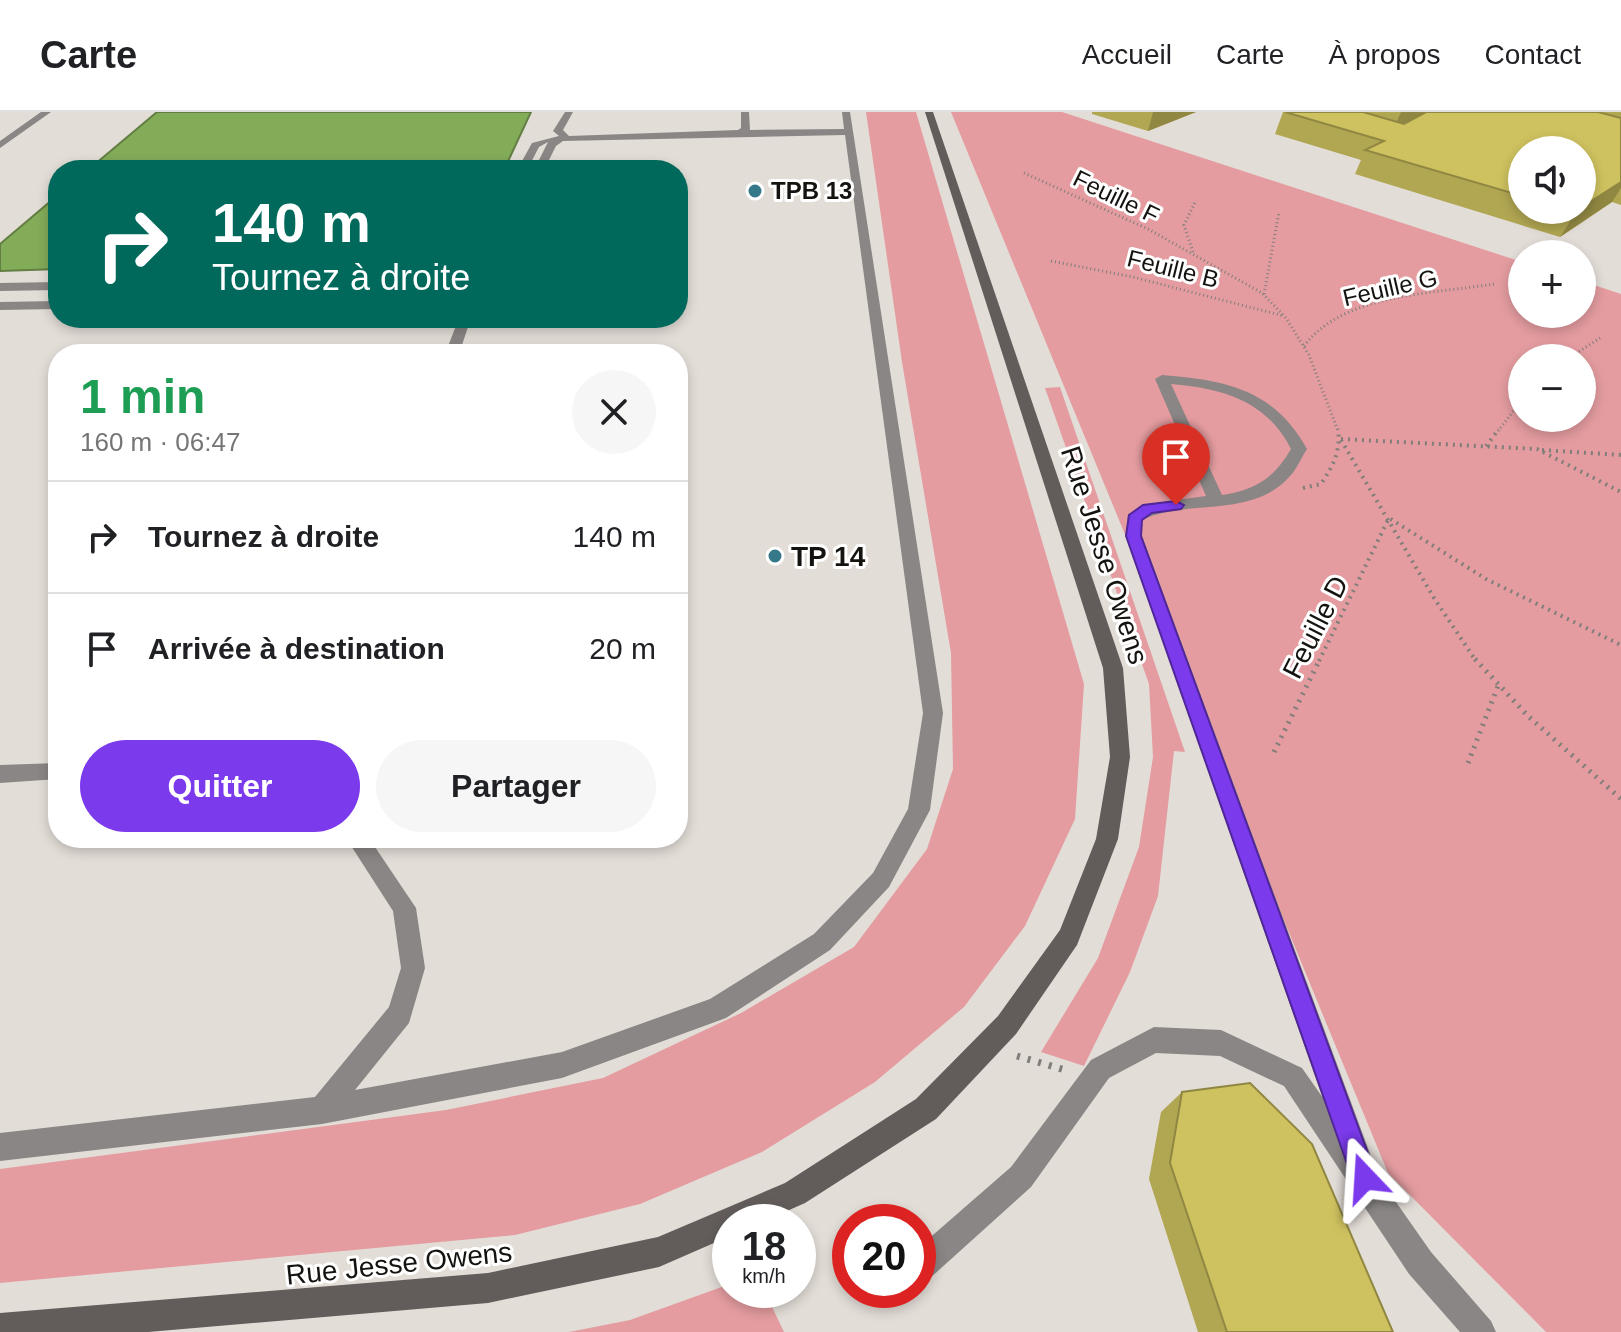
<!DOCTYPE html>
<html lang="fr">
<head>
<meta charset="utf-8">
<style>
	body { margin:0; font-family:Helvetica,sans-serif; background:#f6f6f6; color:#202124; height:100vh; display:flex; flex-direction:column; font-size:30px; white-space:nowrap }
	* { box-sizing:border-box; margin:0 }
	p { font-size:26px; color:#757577 }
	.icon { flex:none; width:44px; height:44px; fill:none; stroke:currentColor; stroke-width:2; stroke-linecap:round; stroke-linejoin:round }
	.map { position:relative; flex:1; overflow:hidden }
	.sheet { position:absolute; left:48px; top:232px; width:640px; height:504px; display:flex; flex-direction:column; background:#fff; border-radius:32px; box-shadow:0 4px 12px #0003 }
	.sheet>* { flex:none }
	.hud { position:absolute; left:48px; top:48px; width:640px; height:168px; border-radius:32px; box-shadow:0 4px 12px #0003; background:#00695c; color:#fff; overflow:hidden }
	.buttons { position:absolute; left:1508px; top:24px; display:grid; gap:16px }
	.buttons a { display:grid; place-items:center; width:88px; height:88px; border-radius:50%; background:#fff; box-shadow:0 4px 12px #0003; font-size:40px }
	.speed { position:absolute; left:712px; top:1092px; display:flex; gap:16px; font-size:40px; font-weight:700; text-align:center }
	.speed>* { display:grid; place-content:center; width:104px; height:104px; border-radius:50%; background:#fff; box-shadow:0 4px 12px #0003; line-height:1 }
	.speed small { font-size:20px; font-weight:400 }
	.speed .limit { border:12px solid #d22; background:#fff; color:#111 }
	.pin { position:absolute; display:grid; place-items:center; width:68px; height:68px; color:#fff; margin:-82px -34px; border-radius:50% 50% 50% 0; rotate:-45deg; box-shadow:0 0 8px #0007 }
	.pin .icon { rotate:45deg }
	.me { position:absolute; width:88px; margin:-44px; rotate:340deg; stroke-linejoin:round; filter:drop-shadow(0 0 6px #0008) }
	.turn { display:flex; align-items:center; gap:28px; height:168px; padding:0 32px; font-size:36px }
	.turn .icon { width:104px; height:104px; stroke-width:2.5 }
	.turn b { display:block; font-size:56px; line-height:68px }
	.round { display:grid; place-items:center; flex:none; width:84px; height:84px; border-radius:42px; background:#f6f6f6 }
	.summary { display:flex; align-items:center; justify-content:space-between; height:136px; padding:0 32px }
	h1 { font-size:48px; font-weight:600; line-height:60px; color:#1e9e55 }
	.button { display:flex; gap:16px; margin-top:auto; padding:16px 32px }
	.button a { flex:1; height:92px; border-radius:48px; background:#7c3aed; color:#fff; font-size:32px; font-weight:600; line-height:92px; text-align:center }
	.button a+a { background:#f6f6f6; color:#202124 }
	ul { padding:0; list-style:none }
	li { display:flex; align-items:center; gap:24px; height:112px; padding:0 32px; border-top:2px solid #e0e0e0 }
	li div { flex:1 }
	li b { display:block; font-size:30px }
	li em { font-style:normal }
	header { display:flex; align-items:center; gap:48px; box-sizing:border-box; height:112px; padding:0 40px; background:#fff; border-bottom:2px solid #e0e0e0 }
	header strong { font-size:38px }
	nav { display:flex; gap:44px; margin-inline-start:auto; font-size:28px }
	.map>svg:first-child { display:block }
	.green { fill:#e49ca0; fill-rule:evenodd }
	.water { fill:#83ac59; stroke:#627e43; stroke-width:2 }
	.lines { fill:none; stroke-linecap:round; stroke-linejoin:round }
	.path-far3 { stroke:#817e79; stroke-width:3; stroke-dasharray:1 3; stroke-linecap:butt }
	.path-far2 { stroke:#817e79; stroke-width:4; stroke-dasharray:2 5; stroke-linecap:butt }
	.path-far1 { stroke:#817e79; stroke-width:5; stroke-dasharray:2 6; stroke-linecap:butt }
	.path { stroke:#817e79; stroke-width:7; stroke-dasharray:3 8; stroke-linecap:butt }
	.lane { fill:#8a8685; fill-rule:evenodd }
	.street { fill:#8a8685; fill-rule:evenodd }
	.secondary { fill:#625d5b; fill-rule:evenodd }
	.wall { fill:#b1a652; fill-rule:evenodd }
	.shaded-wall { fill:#908742 }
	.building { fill:#cec15f; stroke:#908742; stroke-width:2 }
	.route { fill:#7c3aed; stroke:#51269a; stroke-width:2 }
	.poi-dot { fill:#357889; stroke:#fff; stroke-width:3 }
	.labels { text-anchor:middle; stroke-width:6; stroke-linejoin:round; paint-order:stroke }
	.far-poi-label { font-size:24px; font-weight:bold; fill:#141310; stroke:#fff; text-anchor:start }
	.far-street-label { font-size:24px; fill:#141310; stroke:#fff }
	.street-label { font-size:28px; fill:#141310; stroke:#fff }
	.poi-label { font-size:28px; font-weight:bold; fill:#141310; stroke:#fff; text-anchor:start }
</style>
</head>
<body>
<header>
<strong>Carte</strong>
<nav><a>Accueil</a><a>Carte</a><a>À propos</a><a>Contact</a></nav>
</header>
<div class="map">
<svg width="1621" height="1220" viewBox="0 0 1621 1220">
	<rect width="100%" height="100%" fill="#e3ddd7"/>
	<!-- green -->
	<path class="green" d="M866 0H916L1084 572 1075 707 1025 814 964 895 875 970 762 1040 640 1092 515 1123 0 1171V1057L446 998 603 966 741 901 854 835 927 737 953 657 951 541 902 250Z
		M951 0H1062L1522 150V202H1582V169L1621 182V1220H1546L1388 1061ZM1522 246H1582V306H1522Z
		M1060 275 1185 640 1174 639 1158 784 1130 860 1084 954 1041 940 1098 846 1139 735 1153 645 1149 572 1045 276Z
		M730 1172V1178H764L784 1220H569L630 1208Z"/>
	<!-- water -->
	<path class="water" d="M157 0H531L504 58H88Z
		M58 83V157L0 159V132Z"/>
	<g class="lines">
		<!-- path-far3 -->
		<path class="path-far3" d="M1024 61 1148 117 1262 181 1286 206 1309 243 1338 319
			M1193 140 1184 113 1196 88
			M1051 149 1133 165 1284 204
			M1264 182 1279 100
			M1304 234C1344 181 1433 182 1494 172
			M1569 246 1600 226
			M1498 319 1522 288"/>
		<!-- path-far2 -->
		<path class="path-far2" d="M1341 327 1537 337 1621 380
			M1341 328 1434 486 1476 549
			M1486 334 1499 317
			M1542 338 1621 343
			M1303 376 1321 372C1333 354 1341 339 1338 317
			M1319 549 1389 406 1486 467 1621 533"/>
		<!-- path-far1 -->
		<path class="path-far1" d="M1475 547 1528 604 1621 687
			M1274 640 1320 547
			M1468 651 1498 574"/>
		<!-- path -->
		<path class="path" d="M1017 944 1065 958"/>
		<!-- lane -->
		<path class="lane" d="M41 0H51L0 36V29Z
			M565 0H573L563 18 569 24 738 18 741 16V0H749L750 18 844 17 842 0H850L943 601 930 698 889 775 830 838 726 906 562 966 322 1012 0 1049V1021L315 985 389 895 401 856 393 799 346 726H369L416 796 425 856 409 911 355 978 562 940 710 887 814 822 873 761 908 697 923 601 845 23 563 29 556 34 544 58H534L548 30 539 35 527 58H517L532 31 559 24 553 19Z
			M58 170V178L0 179V171Z
			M58 189V197L0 198V190Z
			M459 206H471L459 242H445Z
			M1162 263C1225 268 1274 277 1307 337 1301 346 1297 357 1290 364 1253 407 1189 386 1142 408V424L1372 1047 1368 1057 1358 1061 1348 1057 1344 1047 1126 424 1128 402 1155 391 1206 384 1155 267ZM1171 272C1222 276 1267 289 1291 337 1274 366 1256 378 1222 383Z
			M58 651V667L0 671V653Z"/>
		<!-- street -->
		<path class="street" d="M1154 915 1221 918 1302 956 1431 1140 1491 1209 1496 1220H1460L1409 1162 1284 974 1220 944 1156 941 1109 966 1031 1075 929 1167 918 1171V1136L1011 1055 1091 948Z"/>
		<!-- secondary -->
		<path class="secondary" d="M925 0H933L1123 556 1130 645 1118 727 1077 833 1016 922 936 1007 805 1091 762 1110H730V1124L659 1155 488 1191 148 1220H0V1201L488 1161 658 1125 785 1071 916 987 998 904 1060 818 1096 727 1110 645 1103 556Z"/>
	</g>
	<!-- wall -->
	<path class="wall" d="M1092 0H1196L1148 19 1092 2Z
		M1283 0H1621V93L1612 90 1560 125 1355 62 1361 48 1275 22ZM1522 38 1582 98H1522Z
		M1182 980 1393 1220H1198L1149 1067 1161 1000Z"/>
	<!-- shaded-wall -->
	<path class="shaded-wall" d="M1153 0H1196L1148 19Z
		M1401 0H1433L1391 23Z
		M1621 70V76L1612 90 1560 125 1576 100 1582 98V95Z"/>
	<!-- building -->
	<path class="building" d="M1285 0H1363L1404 12 1426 0H1598L1621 6V70L1582 95V38H1522V84L1365 38 1384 29Z
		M1250 971 1312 1032 1393 1220H1227L1170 1051 1182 980Z"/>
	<!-- route -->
	<path class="route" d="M1176 389 1184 393 1181 397 1152 401 1142 408 1141 424 1377 1066 1374 1075 1365 1079 1356 1075 1352 1066 1126 424 1129 403 1143 393Z"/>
	<!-- markers -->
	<g class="poi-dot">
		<circle cx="755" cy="79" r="8"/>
		<circle cx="775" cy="444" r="8"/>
	</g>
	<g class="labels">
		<!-- far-poi labels -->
		<g class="far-poi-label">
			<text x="771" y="87">TPB 13</text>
		</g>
		<!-- far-street labels -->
		<g class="far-street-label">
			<text transform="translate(1116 85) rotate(26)" y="8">Feuille F</text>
			<text transform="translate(1173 157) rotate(14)" y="8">Feuille B</text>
			<text transform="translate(1390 176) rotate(-13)" y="8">Feuille G</text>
		</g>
		<!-- street labels -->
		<g class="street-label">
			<text transform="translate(1105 443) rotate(72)" y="10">Rue Jesse Owens</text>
			<text transform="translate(1315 515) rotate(-63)" y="10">Feuille D</text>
			<text transform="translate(399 1151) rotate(-6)" y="10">Rue Jesse Owens</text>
		</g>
		<!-- poi labels -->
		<g class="poi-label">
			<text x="791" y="454">TP 14</text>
		</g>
	</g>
</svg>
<div class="buttons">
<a><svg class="icon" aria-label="sound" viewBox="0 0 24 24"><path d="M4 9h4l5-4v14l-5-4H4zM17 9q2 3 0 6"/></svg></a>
<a>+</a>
<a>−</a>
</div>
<div class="speed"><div>18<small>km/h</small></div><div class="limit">20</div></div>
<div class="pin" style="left:1176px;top:393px;background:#d93025"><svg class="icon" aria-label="arrive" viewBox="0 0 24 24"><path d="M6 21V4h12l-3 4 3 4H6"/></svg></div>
<svg class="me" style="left:1365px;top:1066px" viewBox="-20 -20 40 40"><path d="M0-17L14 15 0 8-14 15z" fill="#7c3aed" stroke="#fff" stroke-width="4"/></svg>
<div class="hud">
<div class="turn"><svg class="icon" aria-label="right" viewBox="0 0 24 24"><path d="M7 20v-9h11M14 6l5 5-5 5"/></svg><div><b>140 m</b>Tournez à droite</div></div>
</div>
<section class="sheet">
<div class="summary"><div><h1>1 min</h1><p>160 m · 06:47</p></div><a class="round"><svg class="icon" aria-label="close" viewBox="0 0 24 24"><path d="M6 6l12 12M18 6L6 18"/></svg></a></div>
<ul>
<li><svg class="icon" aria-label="right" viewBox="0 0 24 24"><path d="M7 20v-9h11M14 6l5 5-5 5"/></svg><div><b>Tournez à droite</b></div><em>140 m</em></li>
<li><svg class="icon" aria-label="arrive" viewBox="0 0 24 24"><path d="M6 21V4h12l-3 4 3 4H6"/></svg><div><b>Arrivée à destination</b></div><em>20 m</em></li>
</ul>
<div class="button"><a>Quitter</a><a>Partager</a></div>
</section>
</div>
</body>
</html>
